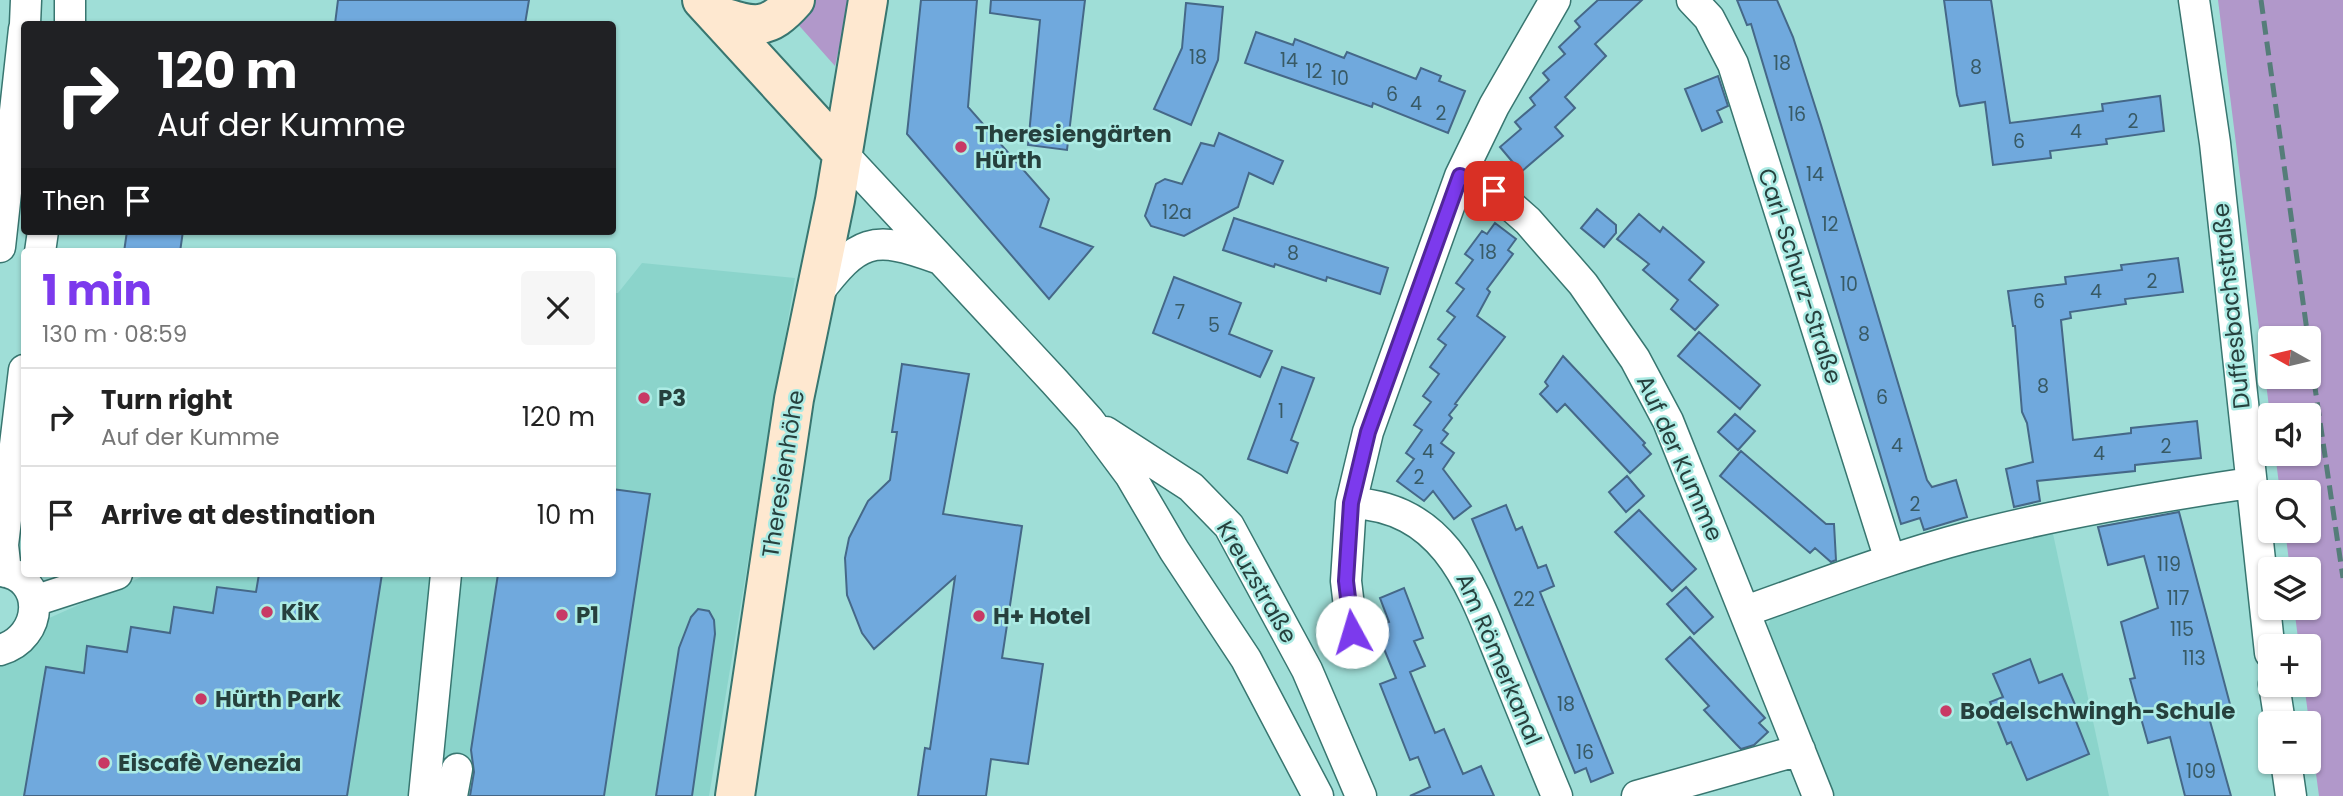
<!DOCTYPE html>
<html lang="en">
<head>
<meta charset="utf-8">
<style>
	body { margin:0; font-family:Poppins,sans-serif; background:#f6f6f6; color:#222; height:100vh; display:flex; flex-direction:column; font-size:26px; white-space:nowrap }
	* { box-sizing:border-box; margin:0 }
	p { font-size:23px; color:#767676 }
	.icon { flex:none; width:38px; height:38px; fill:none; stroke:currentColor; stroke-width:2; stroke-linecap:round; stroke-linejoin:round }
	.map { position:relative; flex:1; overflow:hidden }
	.drawer { position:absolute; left:21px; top:248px; width:595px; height:329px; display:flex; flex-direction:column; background:#fff; border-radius:7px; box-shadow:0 2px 5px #0004 }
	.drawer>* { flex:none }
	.top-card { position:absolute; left:21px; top:21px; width:595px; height:214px; border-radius:7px; box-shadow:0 2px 5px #0004; background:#202124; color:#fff; overflow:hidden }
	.needle { width:46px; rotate:278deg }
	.tools { position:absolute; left:2258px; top:326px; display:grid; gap:14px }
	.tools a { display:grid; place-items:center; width:63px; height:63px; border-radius:7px; background:#fff; box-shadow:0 2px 5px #0004; font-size:35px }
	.pin { position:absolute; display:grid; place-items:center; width:60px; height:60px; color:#fff; margin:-30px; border-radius:14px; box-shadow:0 4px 10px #0006 }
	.me { position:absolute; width:77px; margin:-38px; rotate:354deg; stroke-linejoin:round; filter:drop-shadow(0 0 5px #0008) }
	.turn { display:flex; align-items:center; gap:24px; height:147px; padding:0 21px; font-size:32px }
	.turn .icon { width:91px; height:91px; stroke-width:2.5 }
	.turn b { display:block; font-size:49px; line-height:60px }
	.then { display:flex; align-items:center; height:66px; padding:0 21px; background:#0003; gap:14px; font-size:26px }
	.round { display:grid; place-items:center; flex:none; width:74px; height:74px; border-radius:7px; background:#f6f6f6 }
	.head { display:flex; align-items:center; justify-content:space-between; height:119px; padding:0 21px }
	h1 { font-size:42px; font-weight:700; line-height:52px; color:#7c3aed }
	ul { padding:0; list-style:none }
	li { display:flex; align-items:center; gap:21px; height:98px; padding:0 21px; border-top:2px solid #e0e0e0 }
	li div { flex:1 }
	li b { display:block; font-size:26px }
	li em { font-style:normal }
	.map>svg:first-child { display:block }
	.built { fill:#8bd4cb }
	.green { fill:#b198ca; fill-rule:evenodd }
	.building { fill:#70a9dd; stroke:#456888; stroke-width:2 }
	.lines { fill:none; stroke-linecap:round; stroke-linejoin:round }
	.street-casing { stroke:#387670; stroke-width:33 }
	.secondary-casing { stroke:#387670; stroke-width:42 }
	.street { stroke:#fff; stroke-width:30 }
	.secondary { stroke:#fee8d0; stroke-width:38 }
	.rail { stroke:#557d79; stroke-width:5; stroke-dasharray:14 7; stroke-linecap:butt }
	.route-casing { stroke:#51269a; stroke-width:18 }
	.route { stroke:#7c3aed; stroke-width:12 }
	.poi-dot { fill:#c83a65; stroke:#acebe4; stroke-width:2.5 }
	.labels { text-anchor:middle; stroke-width:5; stroke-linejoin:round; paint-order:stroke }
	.number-label { font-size:19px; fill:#385a65 }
	.poi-label { font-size:23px; font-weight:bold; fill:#26403d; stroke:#acebe4; text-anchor:start }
	.street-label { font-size:23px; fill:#26403d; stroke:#acebe4 }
</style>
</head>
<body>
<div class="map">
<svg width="2343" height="796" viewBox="0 0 2343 796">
	<rect width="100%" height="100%" fill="#9fded7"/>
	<!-- built -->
	<path class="built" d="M642 263 795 278 709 796H0V654L39 644 47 619 148 574H612L613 293H618Z
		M2052 529 2109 796H1834L1768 626 1774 610 1908 566Z"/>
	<!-- green -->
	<path class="green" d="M804 0H850L835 66 795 21Z
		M2218 0H2343V796H2319L2304 684H2308V646H2299L2294 607H2308V569H2290L2285 530H2308V492H2280L2275 453H2308V415H2270ZM2270 338H2308V376H2270Z"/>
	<!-- building -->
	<path class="building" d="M338 0H529L525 24H335Z
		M921 0H977L968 107 1049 199 1040 227 1093 247 1049 299 907 134Z
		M991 0H1085L1067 150 1028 145 1040 20 990 13Z
		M1598 0H1642L1595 44 1606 56 1565 97 1575 108 1555 127 1563 136 1521 172 1500 147 1521 129 1515 122 1535 105 1530 98 1549 80 1543 73 1565 54 1559 47 1580 27 1575 21Z
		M1737 0H1777L1793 37 1821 125 1927 480 1932 487 1956 480 1967 517 1924 530 1920 518 1901 524 1751 24 1747 25Z
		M1944 0H1991L2010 123 2103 111 2102 104 2160 96 2164 131 2106 139 2107 144 2050 151 2051 158 1993 165 1985 102 1960 106 1957 95Z
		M1186 3 1223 7 1218 60 1191 125 1154 109 1182 48Z
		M1256 32 1293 45 1295 39 1344 58 1347 52 1416 79 1421 68 1441 76 1439 81 1465 91 1448 133 1373 103 1372 107 1245 63Z
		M1718 76 1728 106 1717 111 1722 122 1702 131 1685 89Z
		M1219 133 1283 161 1273 184 1249 173 1238 207 1184 236 1151 226 1145 216 1156 184 1165 179 1182 184 1201 143 1214 146Z
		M1597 209 1616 225V233L1604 247 1581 228Z
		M1639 214 1660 232 1663 227 1704 262 1689 280 1718 305 1695 330 1671 309 1678 300 1643 270 1649 264 1617 239Z
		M1234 218 1388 268 1380 294 1327 277 1326 281 1275 264 1274 267 1223 250Z
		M1495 223 1516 239 1508 250 1513 254 1487 289 1490 292 1477 316 1505 337 1455 404 1457 405 1449 415 1452 418 1443 430 1448 434 1441 443 1454 453 1443 469 1471 506 1454 519 1433 491 1424 501 1397 481 1414 459 1406 453 1422 430 1414 425 1431 402 1423 396 1439 374 1430 367 1446 345 1438 339 1455 317 1447 311 1464 289 1456 283 1473 260 1465 254 1482 231 1487 234Z
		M127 231H183L180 252H124Z
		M2178 258 2183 292 2125 299 2126 304 2070 312 2071 318 2061 320 2073 440 2131 433V428L2197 421 2201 458 2135 465V471L2037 481 2040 501 2014 507 2006 469 2033 462 2027 423 2022 412 2015 326H2013L2008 291 2066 284 2065 277 2122 270 2121 265Z
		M1174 277 1241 303 1229 334 1272 351 1260 377 1153 333Z
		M1699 332 1760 385 1740 409 1678 356Z
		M1563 356 1645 443 1643 445 1651 454 1630 473 1565 404 1557 412 1540 394 1548 386 1545 382Z
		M902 364 969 374 943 514 1022 526 1002 658 1043 664 1028 764 991 759 986 796H918L925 748 930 749 955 577 874 649 862 633 847 595 845 558 849 538 868 501 890 480 897 432H892Z
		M1282 367 1314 378 1291 440 1298 443 1287 473 1248 459Z
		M1735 414 1755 431 1738 450 1718 432Z
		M1741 451 1826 524H1834L1836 560 1831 562 1815 548 1810 553 1720 476Z
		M1627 476 1644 496 1626 512 1609 492Z
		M612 489 650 494 604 796H470L474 772 471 750 498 574H612Z
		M1506 505 1516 530 1522 527 1538 568 1546 565 1554 586 1540 592 1613 773 1591 782 1586 768 1575 773 1472 519Z
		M1639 510 1696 569 1672 591 1615 532Z
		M2179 512 2231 708 2208 714 2231 796H2185L2170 737 2148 743 2130 679 2135 678 2121 622 2158 608 2144 556 2108 565 2098 527Z
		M259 574H382L347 796H24L46 667 84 673 87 646 127 652 131 627 170 633 174 607 213 613 217 587 256 592Z
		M1686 587 1713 617 1694 634 1667 604Z
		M1404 588 1423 638 1414 641 1425 666 1410 672 1435 733 1444 729 1463 774 1481 766 1494 796H1410L1430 787 1418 757 1410 760 1380 684 1396 678 1375 627 1389 622 1380 598Z
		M698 609 709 611 714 620 715 634 692 796H656L679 648 691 617Z
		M1690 637 1765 718 1759 723 1768 732 1754 745 1741 749 1736 744 1704 710 1709 706 1666 659Z
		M2030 659 2039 683 2062 674 2079 714 2074 716 2089 754 2027 780 2011 742 2007 744 1990 702 2003 697 1993 674Z"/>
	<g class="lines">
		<defs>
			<path id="street" d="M70 0V24
				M1692 0 1709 18 1733 64 1890 560
				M2194 0 2215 143 2270 653
				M25 24 26 0
				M843 154 1054 381 1089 420 1130 475 1174 550 1246 659 1318 796
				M1460 176 1494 191 1528 221 1583 284 1635 359 1668 421 1818 796
				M0 247 24 29
				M40 252 43 231
				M817 294C858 240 872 234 937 258
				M1106 432 1191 487 1229 526 1307 670 1361 796
				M1351 503C1448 507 1473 590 1504 666 1522 710 1539 753 1557 796
				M0 571C47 576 44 638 0 650
				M6 572 3 545 24 370
				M34 601 117 574
				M1746 611C1819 585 1892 557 1968 537 2060 513 2155 497 2250 483
				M1352 632 1346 581 1351 503 1368 432 1460 176 1494 106 1555 0
				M2274 684 2280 723
				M2286 761 2291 796
				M424 796 446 574
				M452 796 457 769
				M1637 796 1800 750"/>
			<path id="secondary" d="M702 0 843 154
				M716 15C754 27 767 32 795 0
				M735 796 794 399 835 200 868 0"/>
		</defs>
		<!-- street casing -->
		<use href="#street" class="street-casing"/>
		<!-- secondary casing -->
		<use href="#secondary" class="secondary-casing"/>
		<!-- street -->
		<use href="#street" class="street"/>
		<!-- secondary -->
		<use href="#secondary" class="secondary"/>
		<!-- rail -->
		<path class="rail" d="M2261 0 2308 338
			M2308 340 2343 578"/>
	</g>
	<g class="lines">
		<defs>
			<path id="route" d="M1352 632 1346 581 1351 503 1368 432 1460 176 1494 191"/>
		</defs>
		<!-- route casing -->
		<use href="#route" class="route-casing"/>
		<!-- route -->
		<use href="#route" class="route"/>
	</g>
	<!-- markers -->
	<g class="poi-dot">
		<circle cx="961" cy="147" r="7"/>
		<circle cx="644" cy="398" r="7"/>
		<circle cx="267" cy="612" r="7"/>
		<circle cx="562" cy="615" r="7"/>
		<circle cx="979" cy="616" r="7"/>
		<circle cx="201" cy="699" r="7"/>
		<circle cx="1946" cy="711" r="7"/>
		<circle cx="104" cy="763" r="7"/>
	</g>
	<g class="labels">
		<!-- number labels -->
		<g class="number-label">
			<text x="1198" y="64">18</text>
			<text x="1289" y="67">14</text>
			<text x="1782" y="70">18</text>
			<text x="1976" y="74">8</text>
			<text x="1314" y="78">12</text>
			<text x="1340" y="85">10</text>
			<text x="1392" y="101">6</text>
			<text x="1416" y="110">4</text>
			<text x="1441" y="120">2</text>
			<text x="1797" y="121">16</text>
			<text x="2133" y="128">2</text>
			<text x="2076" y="138">4</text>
			<text x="2019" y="148">6</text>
			<text x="1815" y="181">14</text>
			<text x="1177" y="219">12a</text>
			<text x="1830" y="231">12</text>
			<text x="1488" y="259">18</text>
			<text x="1293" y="260">8</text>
			<text x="2152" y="288">2</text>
			<text x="1849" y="291">10</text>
			<text x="2096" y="298">4</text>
			<text x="2039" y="308">6</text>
			<text x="1180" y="319">7</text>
			<text x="1214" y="332">5</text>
			<text x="1864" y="341">8</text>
			<text x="2043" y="393">8</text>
			<text x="1882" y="404">6</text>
			<text x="1281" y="418">1</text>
			<text x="1897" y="452">4</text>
			<text x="2166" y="453">2</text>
			<text x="1428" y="458">4</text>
			<text x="2099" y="460">4</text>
			<text x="1419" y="484">2</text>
			<text x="1915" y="511">2</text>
			<text x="2169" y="571">119</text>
			<text x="2178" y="605">117</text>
			<text x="1524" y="606">22</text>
			<text x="2182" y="636">115</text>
			<text x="2194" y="665">113</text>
			<text x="1566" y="711">18</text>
			<text x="1585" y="759">16</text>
			<text x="2201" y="778">109</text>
		</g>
		<!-- poi labels -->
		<g class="poi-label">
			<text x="975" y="142">Theresiengärten<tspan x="975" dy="26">Hürth</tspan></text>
			<text x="658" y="406">P3</text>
			<text x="281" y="620">KiK</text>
			<text x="576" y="623">P1</text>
			<text x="993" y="624">H+ Hotel</text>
			<text x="215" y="707">Hürth Park</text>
			<text x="1960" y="719">Bodelschwingh-Schule</text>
			<text x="118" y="771">Eiscafè Venezia</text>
		</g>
		<!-- street labels -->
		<g class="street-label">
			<text transform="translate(1800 276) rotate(72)" y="8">Carl-Schurz-Straße</text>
			<text transform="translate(2231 306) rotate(-96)" y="8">Duffesbachstraße</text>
			<text transform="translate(1680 458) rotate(66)" y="8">Auf der Kumme</text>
			<text transform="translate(783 474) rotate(-81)" y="8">Theresienhöhe</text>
			<text transform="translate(1257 582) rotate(60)" y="8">Kreuzstraße</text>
			<text transform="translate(1499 659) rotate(67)" y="8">Am Römerkanal</text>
		</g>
	</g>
</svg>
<div class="tools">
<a><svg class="needle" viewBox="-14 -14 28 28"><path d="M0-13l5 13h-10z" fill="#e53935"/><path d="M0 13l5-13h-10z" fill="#767676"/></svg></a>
<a><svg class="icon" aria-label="sound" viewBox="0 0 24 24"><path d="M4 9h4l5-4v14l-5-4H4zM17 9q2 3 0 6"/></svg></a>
<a><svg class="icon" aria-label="search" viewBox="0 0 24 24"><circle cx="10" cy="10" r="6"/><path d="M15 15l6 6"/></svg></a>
<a><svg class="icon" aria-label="layers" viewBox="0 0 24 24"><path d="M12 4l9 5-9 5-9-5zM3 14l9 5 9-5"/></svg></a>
<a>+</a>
<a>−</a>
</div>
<div class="pin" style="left:1494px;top:191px;background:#d93025"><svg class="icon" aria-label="arrive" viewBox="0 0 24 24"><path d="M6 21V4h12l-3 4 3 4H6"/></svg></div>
<svg class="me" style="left:1352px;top:632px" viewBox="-20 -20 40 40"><circle r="19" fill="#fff"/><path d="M0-13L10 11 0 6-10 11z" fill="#7c3aed"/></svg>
<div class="top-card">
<div class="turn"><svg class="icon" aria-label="right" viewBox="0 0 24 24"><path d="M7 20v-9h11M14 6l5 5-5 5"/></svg><div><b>120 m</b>Auf der Kumme</div></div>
<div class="then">Then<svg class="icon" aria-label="arrive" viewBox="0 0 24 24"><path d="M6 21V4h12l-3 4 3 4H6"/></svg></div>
</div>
<section class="drawer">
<div class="head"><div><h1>1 min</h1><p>130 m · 08:59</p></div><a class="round"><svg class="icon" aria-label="close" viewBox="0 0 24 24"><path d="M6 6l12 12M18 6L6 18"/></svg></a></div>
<ul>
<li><svg class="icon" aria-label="right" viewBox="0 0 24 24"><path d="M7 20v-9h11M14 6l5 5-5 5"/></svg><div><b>Turn right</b><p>Auf der Kumme</p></div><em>120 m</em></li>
<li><svg class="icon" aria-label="arrive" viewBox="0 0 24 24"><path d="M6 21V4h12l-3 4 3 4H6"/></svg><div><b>Arrive at destination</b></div><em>10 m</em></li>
</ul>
</section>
</div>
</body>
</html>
